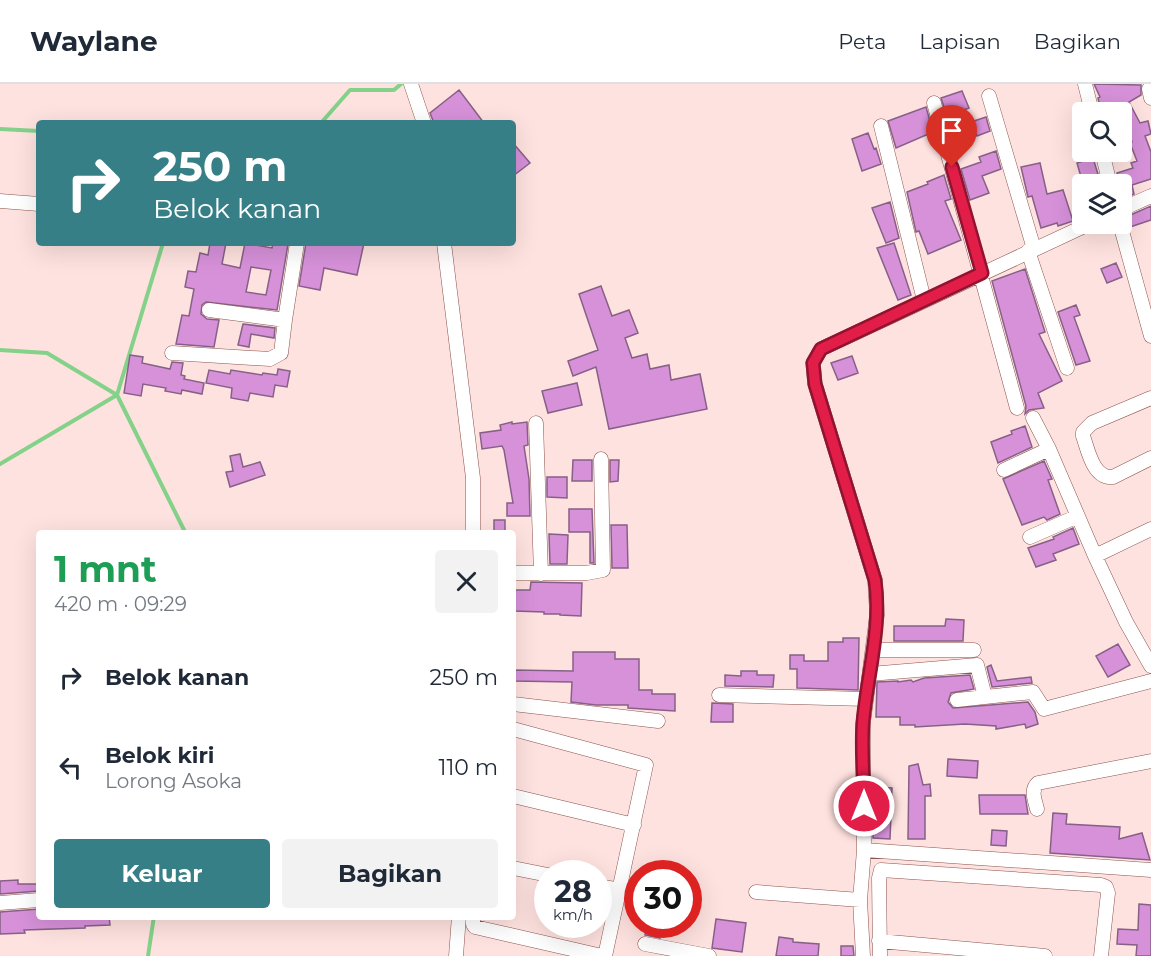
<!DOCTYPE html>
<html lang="id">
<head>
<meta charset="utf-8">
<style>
	body { margin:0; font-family:Montserrat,sans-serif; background:#f2f2f3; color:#1f2937; height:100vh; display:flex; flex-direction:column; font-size:22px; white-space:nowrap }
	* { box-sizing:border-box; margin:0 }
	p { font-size:20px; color:#747a83 }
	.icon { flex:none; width:33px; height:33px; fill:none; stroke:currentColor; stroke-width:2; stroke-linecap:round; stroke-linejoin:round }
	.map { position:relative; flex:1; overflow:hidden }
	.drawer { position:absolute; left:36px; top:446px; width:480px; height:390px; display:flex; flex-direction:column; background:#fff; border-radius:6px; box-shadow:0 6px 24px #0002 }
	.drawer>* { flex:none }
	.top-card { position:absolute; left:36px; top:36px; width:480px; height:126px; border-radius:6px; box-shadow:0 6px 24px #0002; background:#377f87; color:#fff; overflow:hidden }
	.controls { position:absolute; left:1072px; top:18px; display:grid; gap:12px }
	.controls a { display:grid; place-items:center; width:60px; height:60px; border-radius:6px; background:#fff; box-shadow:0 6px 24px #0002; font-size:30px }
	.speed { position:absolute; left:534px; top:776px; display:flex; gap:12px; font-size:30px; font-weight:700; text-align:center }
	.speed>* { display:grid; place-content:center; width:78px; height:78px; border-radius:50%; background:#fff; box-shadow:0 6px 24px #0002; line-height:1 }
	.speed small { font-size:15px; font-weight:400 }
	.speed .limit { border:9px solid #d22; background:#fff; color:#111 }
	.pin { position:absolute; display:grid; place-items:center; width:51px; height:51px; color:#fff; margin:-62px -26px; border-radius:50% 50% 50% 0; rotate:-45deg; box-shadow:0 0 6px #0007 }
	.pin .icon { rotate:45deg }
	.me { position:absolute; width:66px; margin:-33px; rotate:0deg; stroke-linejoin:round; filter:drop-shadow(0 0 4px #0008) }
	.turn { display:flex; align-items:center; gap:21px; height:126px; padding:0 18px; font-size:27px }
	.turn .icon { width:78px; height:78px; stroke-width:2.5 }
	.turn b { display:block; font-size:42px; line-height:51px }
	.round { display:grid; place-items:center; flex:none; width:63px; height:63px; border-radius:6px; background:#f2f2f3 }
	.overview { display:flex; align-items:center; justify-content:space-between; height:102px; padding:0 18px }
	h1 { font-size:36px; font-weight:700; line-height:45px; color:#1e9e55 }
	.action { display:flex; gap:12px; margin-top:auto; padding:12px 18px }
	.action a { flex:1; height:69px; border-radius:6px; background:#377f87; color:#fff; font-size:24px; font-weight:700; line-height:69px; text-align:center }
	.action a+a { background:#f2f2f3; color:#1f2937 }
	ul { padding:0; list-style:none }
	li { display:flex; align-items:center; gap:18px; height:90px; padding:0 18px }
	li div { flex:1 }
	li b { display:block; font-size:22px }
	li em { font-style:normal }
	header { display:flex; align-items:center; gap:36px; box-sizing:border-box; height:84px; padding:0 30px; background:#fff; border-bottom:2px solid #e0e1e3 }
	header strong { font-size:28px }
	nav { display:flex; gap:33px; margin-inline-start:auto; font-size:21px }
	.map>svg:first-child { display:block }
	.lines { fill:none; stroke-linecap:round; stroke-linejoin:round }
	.stream { stroke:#84d189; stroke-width:4 }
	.building { fill:#d791d9; stroke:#876088; stroke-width:1.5; fill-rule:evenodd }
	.street-casing { stroke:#8d544e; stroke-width:15 }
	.street { stroke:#fff; stroke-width:14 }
	.route-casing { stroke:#92132f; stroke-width:15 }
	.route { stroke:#e11d48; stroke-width:10 }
</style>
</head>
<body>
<header>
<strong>Waylane</strong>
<nav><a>Peta</a><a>Lapisan</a><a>Bagikan</a></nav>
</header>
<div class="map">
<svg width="1151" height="872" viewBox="0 0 1151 872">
	<rect width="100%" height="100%" fill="#fee2df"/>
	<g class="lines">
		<!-- stream -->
		<path class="stream" d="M321 39 350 6H394L401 0
			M0 45 39 47
			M0 266 47 269 117 311 185 448
			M0 380 117 311 163 159
			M148 872 154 832"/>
	</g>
	<!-- building -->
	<path class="building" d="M1094 0 1141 1V11L1129 18 1140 39 1148 37 1151 50 1145 52 1151 68V95L1132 101 1134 110 1122 115V100H1119L1117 89 1133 84 1131 79 1137 77 1130 59 1132 58 1127 39 1122 42V28H1101L1098 14 1100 13Z
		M459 6 484 39H434L430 29Z
		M962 7 969 24 947 32 941 14Z
		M926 23 933 48 896 64 888 37Z
		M986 33 990 47 977 52 971 38Z
		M868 49 874 65 876 64 881 80 862 87 852 55Z
		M513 59 530 79 513 92Z
		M996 67 1001 85 982 92 989 109 970 116 961 85 981 78 979 73Z
		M1093 74 1101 100H1083L1077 79Z
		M1040 79 1047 110 1063 106 1073 137 1058 142 1057 139 1041 144 1032 112 1028 113 1021 83Z
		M944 91 951 115 945 117 961 156 928 170 919 147 916 148 907 108 928 100 927 98Z
		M890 118 899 154 886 159 872 124Z
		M1151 122V136L1130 143 1126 133Z
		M210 159H226L222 180 240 184 245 159 272 164 273 159 288 160 277 226 206 218 202 221 201 230 207 235 219 236 214 263 176 260 182 231 189 232 194 205 185 203 188 187 196 188 200 169 208 171ZM251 183 271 186 266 211 246 208Z
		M306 159H364L357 191 324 184 320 206 299 202Z
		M894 159 911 211 898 216 877 164Z
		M1116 179 1122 193 1107 199 1101 185Z
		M1025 185 1045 248 1039 250 1062 297 1038 309 1044 324 1029 326 1025 330 1026 322 992 197Z
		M601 202 612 232 629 226 638 249 625 254 632 274 647 270 650 285 669 281 671 296 700 290 707 325 609 345 596 283 573 292 568 277 598 266 579 210Z
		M1076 221 1080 231 1074 233 1090 277 1076 281 1058 228Z
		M243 240 275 244 274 254 251 250 249 263 238 261Z
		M130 271 143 273 142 279 170 285 172 278 183 279 181 291 185 292 184 295 204 299 202 310 182 306 181 310 165 307 166 304 143 300 141 312 124 309Z
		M852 272 858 289 838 296 831 279Z
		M278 285 290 287 287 303 275 301 273 313 250 309 248 317 231 314 232 304 206 299 209 286 230 290 231 286 262 291 263 289 277 291Z
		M577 299 582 321 548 329 542 307Z
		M512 338V340L527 338 528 361 524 362 529 395 530 432H507V419H513L504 366 502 362 482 365 480 349 501 346 500 341Z
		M1025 342 1032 363 998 379 991 358 1012 350 1011 347Z
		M240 370 243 383 260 378 265 391 230 403 226 388 233 387 230 372Z
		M573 376H592V397H572Z
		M610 376H619L618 397 610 398Z
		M1044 377 1052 395 1048 396 1060 430 1047 436 1044 433 1022 441 1003 395Z
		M547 393H567V414L547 413Z
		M569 425H592L594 479H590V448H569Z
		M494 436H505V448H494Z
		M611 441H627L628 484H612Z
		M1073 444 1079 460 1053 470 1056 476 1036 483 1028 464 1054 455 1053 453Z
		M549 450 568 451 567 480H550Z
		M531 498 582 499 581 532 560 531V530H544V528L514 527V506H530Z
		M946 535 964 536 963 557H894V542H945Z
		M843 554H859L858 606 797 604V585H790V571H804V577H828V558H843Z
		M1118 560 1130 581 1108 593 1096 572Z
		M573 568H615V575H639V606H652V610H675V627L628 624V621H596L571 618 572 598 513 597V586L573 587Z
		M991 581 997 597 1031 593 1032 599 992 603 987 583Z
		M741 587H757V591H774L773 603 725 602V591L741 592Z
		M970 591 974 605 951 609 948 618 953 624 1028 618 1035 628 1038 640 1026 644 1025 640 996 645V642L965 640 915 643V641H900V633H876L877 598 898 597V598L911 596 913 598 924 594Z
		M712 619 733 620V638H711Z
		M948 675 978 677 977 694 947 692Z
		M918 680 923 701 930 700 931 712H925V755H908L909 682Z
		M873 703 892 704 890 755 873 754Z
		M979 711H1025L1028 730H980Z
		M1053 729 1067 730 1066 740 1120 743 1119 755 1142 749 1150 776 1050 769Z
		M992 746 1007 747 1006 762 991 761Z
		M18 796V800H39V807L0 810V797Z
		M1139 820 1151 821V872H1136L1137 861 1117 860 1118 845 1138 846Z
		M39 825V832H109L110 841 85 842V844L24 846 25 849 0 850V828Z
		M716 835 746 839 742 868 712 864Z
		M647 840H662L660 854 645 851Z
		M779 853 793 855V858L819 860 818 872H776Z
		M841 862H853L854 872H841Z"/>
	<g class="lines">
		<defs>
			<path id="street" d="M411 0 424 39
				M1085 0 1092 28
				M1149 5 1151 14
				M989 12 1034 165
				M934 19 1017 324
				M881 42 924 216
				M1102 68 1110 100
				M0 117 39 120
				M1122 125 1151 112
				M1120 140 1151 252
				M444 159 473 394V448
				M1028 167 1067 284
				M209 226 285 236 297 159
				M172 269 270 275 281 269 285 236
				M1151 314 1092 339 1083 348V352C1088 366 1093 395 1113 393L1151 374
				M1033 334 1049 365 1095 472
				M536 339 541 490
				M1004 386 1049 365
				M1151 445 1095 472 1126 538 1151 582
				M1030 453 1078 432
				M513 489H587L603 486 601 375
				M874 566H974
				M870 590 977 581 985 613
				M719 611 866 615
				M957 616 1033 608 1044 625 1151 597
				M513 620 658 637
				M513 645 646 681 605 872
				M513 712 634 741
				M1037 725C1035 716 1030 706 1038 699L1151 677
				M864 766 1151 786
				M513 784 548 791
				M598 802 620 806
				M756 808 860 816
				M0 819 39 816
				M473 832V840L475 843 602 872
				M879 857 1045 872
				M645 860 709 872
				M456 872 459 832
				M863 872 860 816 864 766 863 640 877 531 875 496 815 300 813 279 821 265 1089 140
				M880 872 879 794 881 786 1101 801 1106 803 1108 809 1101 872"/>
		</defs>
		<!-- street casing -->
		<use href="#street" class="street-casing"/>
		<!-- street -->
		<use href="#street" class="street"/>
	</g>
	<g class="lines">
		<defs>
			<path id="route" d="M864 722C864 694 861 666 863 639 867 591 882 544 875 496L815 300 813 279 821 265 982 189 952 83"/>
		</defs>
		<!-- route casing -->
		<use href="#route" class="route-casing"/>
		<!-- route -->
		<use href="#route" class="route"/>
	</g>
</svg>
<div class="controls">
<a><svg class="icon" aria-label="search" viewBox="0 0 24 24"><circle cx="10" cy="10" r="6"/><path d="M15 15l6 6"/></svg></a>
<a><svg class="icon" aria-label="layers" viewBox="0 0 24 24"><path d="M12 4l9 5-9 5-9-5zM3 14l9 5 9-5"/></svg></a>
</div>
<div class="speed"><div>28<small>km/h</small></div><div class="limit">30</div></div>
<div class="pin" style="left:952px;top:83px;background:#d93025"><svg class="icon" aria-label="arrive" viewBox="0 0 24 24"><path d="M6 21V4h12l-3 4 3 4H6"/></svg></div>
<svg class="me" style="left:864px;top:722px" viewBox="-20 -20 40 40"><circle r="17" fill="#e11d48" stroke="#fff" stroke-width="3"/><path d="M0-11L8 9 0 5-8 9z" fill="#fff"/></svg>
<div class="top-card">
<div class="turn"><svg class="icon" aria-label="right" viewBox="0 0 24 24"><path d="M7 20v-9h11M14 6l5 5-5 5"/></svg><div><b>250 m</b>Belok kanan</div></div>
</div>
<section class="drawer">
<div class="overview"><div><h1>1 mnt</h1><p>420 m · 09:29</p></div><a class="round"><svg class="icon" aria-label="close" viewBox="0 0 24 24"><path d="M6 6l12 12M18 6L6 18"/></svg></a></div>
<ul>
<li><svg class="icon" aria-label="right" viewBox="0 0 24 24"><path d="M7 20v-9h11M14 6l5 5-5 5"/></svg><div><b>Belok kanan</b></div><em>250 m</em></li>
<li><svg class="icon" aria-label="left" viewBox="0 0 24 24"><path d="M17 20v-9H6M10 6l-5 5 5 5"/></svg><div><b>Belok kiri</b><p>Lorong Asoka</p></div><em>110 m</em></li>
</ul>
<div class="action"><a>Keluar</a><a>Bagikan</a></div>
</section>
</div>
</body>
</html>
